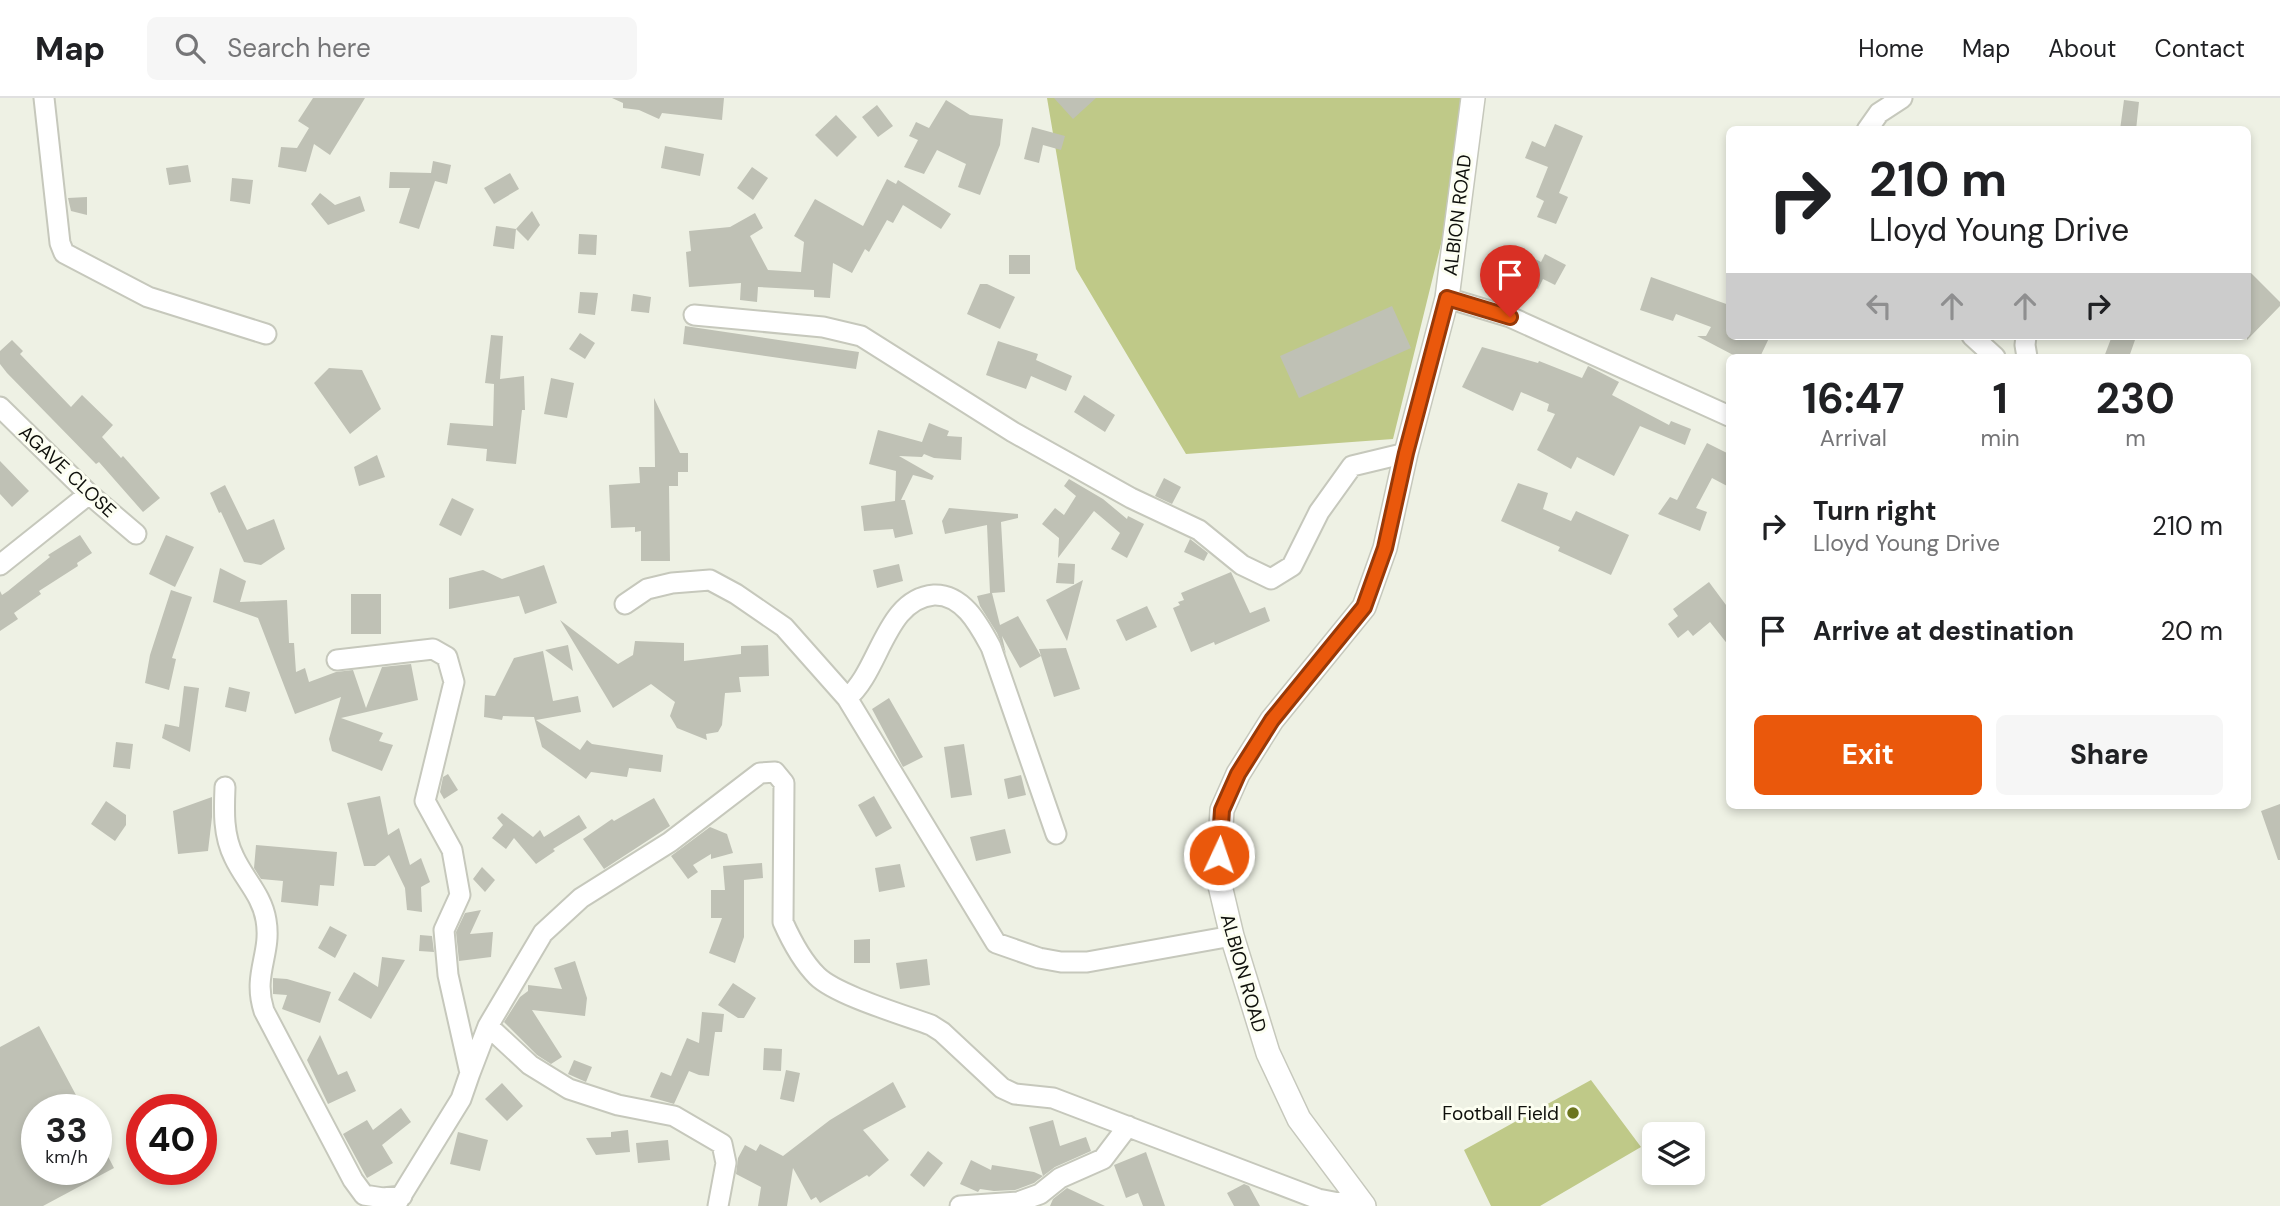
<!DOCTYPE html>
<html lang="en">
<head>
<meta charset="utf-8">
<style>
	body { margin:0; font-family:"DM Sans",sans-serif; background:#f6f6f6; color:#202124; height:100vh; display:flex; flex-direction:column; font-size:26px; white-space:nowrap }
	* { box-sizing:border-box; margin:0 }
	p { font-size:23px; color:#757577 }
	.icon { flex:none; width:38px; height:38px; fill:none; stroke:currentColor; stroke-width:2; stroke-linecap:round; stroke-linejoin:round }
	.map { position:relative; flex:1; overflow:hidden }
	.drawer { position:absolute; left:1726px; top:256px; width:525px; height:455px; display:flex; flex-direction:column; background:#fff; border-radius:10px; box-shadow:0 4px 10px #0003 }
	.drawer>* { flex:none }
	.top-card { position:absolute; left:1726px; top:28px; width:525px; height:214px; border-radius:10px; box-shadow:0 4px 10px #0003; background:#fff; color:#202124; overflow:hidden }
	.controls { position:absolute; left:1642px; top:1024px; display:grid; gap:14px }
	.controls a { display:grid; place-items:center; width:63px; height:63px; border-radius:10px; background:#fff; box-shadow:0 4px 10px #0003; font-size:35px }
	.speed { position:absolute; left:21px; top:996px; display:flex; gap:14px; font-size:35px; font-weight:700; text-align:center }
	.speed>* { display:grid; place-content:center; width:91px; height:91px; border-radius:50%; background:#fff; box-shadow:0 4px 10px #0003; line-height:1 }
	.speed small { font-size:18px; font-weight:400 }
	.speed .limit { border:10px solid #d22; background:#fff; color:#111 }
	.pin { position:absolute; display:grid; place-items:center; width:60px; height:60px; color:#fff; margin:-72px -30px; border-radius:50% 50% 50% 0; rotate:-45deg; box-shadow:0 0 7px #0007 }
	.pin .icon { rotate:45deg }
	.me { position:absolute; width:77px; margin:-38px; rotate:3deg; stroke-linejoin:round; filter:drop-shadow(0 0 5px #0008) }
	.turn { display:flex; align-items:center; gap:24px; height:147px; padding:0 28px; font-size:32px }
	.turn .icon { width:91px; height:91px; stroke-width:2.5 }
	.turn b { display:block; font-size:49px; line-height:60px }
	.lanes { display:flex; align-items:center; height:66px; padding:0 28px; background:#0003; justify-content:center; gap:35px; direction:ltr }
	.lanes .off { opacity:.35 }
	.eta { display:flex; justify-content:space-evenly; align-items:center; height:119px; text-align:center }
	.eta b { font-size:42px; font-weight:700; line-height:49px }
	.button { display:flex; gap:14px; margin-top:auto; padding:14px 28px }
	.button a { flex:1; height:80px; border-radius:10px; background:#ea580c; color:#fff; font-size:28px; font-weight:700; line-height:80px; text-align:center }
	.button a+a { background:#f6f6f6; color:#202124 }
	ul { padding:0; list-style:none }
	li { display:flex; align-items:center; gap:21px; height:105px; padding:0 28px }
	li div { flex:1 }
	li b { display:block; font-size:26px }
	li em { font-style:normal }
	header { display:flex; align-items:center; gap:42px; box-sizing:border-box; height:98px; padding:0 35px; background:#fff; border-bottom:2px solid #e0e0e0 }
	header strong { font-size:33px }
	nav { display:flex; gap:38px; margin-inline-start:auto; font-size:24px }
	.search { width:490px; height:63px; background:#f6f6f6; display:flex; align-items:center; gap:18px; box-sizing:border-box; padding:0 24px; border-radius:10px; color:#757577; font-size:26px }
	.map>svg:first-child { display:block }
	.green { fill:#bfc988 }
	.building { fill:#bfc1b5 }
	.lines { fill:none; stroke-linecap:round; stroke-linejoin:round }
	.minor-casing { stroke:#c6c8bc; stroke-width:23 }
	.tertiary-casing { stroke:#c6c8bc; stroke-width:26 }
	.minor { stroke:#fff; stroke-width:19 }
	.tertiary { stroke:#fff; stroke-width:23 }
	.route-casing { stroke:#983908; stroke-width:18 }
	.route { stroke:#ea580c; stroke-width:12 }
	.poi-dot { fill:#6c751e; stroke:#fcfef1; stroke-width:2.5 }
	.labels { text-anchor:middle; stroke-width:6; stroke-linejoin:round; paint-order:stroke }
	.street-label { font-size:19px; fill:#0f100c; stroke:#fcfef1 }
	.poi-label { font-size:19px; fill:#0f100c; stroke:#fcfef1; text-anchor:end }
</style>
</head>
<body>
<header>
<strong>Map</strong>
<div class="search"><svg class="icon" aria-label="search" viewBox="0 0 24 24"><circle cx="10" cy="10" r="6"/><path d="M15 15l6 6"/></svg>Search here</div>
<nav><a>Home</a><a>Map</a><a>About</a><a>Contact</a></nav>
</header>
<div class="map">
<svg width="2280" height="1108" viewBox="0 0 2280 1108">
	<rect width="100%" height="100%" fill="#eef1e4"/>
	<!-- green -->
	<path class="green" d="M1047 0H1477L1393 341 1186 356 1076 171Z
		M1591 982 1641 1049 1540 1108H1491L1464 1052Z"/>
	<!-- building -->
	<path class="building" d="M313 0H365L330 57 314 46 306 74 278 69 281 49 297 50 309 30 298 23Z
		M612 0H724L722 22 662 15 659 21 639 12 623 10V5Z
		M1054 0H1096L1073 21Z
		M946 2 970 17 1003 21 1000 47 980 97 958 89 966 66 937 52 924 76 904 69 918 42 909 38 916 24 929 30Z
		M2124 2 2139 4 2136 32H2120Z
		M877 7 893 28 878 39 862 19Z
		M836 17 857 39 837 59 815 37Z
		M1555 26 1583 38 1559 95 1568 99 1556 126 1537 119 1544 103 1536 99 1548 69 1525 60 1532 43 1545 49Z
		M1032 29 1065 38 1061 52 1043 47 1039 65 1024 61Z
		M665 48 704 56 700 78 661 70Z
		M433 63 451 67 447 86 435 83 419 131 399 125 410 90H389L390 74 431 75Z
		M188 67 191 84 169 87 166 70Z
		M752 69 768 80 753 102 737 90Z
		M510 75 519 91 494 106 484 90Z
		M232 80 253 82 250 106 230 103Z
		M887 81 896 86 898 82 951 116 941 131 903 107 893 125 887 122 869 154 865 151 852 175 833 165 830 200 814 199V192L758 189 757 204 740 202 741 185 689 189 686 154 691 153 689 133 730 129 755 115 763 130 750 138 768 172 801 174 804 144 794 138 815 101 863 128Z
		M320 95 335 107 360 98 365 113 328 127 311 106Z
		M87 99V117L71 113 68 100Z
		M532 113 540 127 528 143 516 131Z
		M496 128 516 131 514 151 493 148Z
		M579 136 597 137 596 157 578 156Z
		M1516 151 1541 164 1545 156 1566 167 1555 187 1543 181 1538 191 1504 174Z
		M1009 157H1030V176H1009Z
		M2247 171 2280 204V208L2247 242Z
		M1651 179 1729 207V238H1770L1760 259H1737L1697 238H1706L1711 229 1676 216 1673 223 1640 212Z
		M980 186H987L1015 199 1000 231 967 216Z
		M580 194 598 195 595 217 578 215Z
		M633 196 651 199 649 215 631 213Z
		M1392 208 1411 250 1299 300 1280 258Z
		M685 228 859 254 856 271 683 246Z
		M580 235 595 245 585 261 569 251Z
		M491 237 503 238 500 281 524 278 525 312H522L516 366 486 363 487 351 447 347 450 325 493 328 494 286 485 285Z
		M2112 238H2123L2135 242 2129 259H2104Z
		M12 242 23 253 20 256 71 309 82 297 113 327 102 339 121 360 123 358 160 400 143 414 99 364 96 366 7 275 0 266V253Z
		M998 243 1038 256 1036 262 1072 278 1066 293 1031 278 1026 291 986 277Z
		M1482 249 1538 265 1539 263 1582 280 1588 268 1619 284 1612 297 1669 327 1671 323 1691 331 1685 347 1640 328 1614 378 1577 359 1571 371 1537 352 1555 316 1547 313 1549 306 1521 294 1513 313 1462 289Z
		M329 270 362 272 381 311 350 336 314 285Z
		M551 280 574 285 567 320 544 316Z
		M1084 297 1115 317 1105 334 1074 314Z
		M654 300 680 355H688V374H678V388H669L670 463H641V433L635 434V429L611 430 609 387 640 385 639 369H655Z
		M929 325 949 333 947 338 962 339 961 362 934 360 924 356 922 359 899 358 934 378 932 382 913 377 901 402H905L913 436 895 440 893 431 864 433 861 408 895 403 896 373 869 366 878 332 922 344Z
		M1707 345 1729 356V389L1712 380 1696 410 1707 414 1700 433 1658 416 1670 399 1677 402Z
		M377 357 385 379 359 388 354 369Z
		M0 363 29 393 12 409 0 396Z
		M1164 380 1181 389 1172 406 1155 398Z
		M1069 381 1103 401 1127 421 1128 418 1144 426 1127 460 1111 451 1120 435 1094 413 1058 460 1059 440 1042 426 1055 410 1064 417 1076 398 1064 388Z
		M1518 385 1548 395 1543 411 1571 423 1576 413 1629 437 1611 477 1558 453 1560 449 1501 423Z
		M225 387 247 432 274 421 285 451 261 467 244 464 221 414 219 415 210 395Z
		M452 400 474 411 461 438 439 427Z
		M949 410 1018 416V420L1001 424 1005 494 992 495 1000 527 1018 518 1041 558 1039 551 1066 550 1080 591 1054 599 1041 558 1020 570 1002 538 1006 556 997 535 980 508 977 498 990 495 987 427 945 436 942 423Z
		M80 437 92 455 77 465 78 468 39 493 41 496 14 515 18 521 0 533V493L2 497 8 493 50 459 48 457Z
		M166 437 194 449 175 489 149 476Z
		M1190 441 1208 455 1204 463 1184 454Z
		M1058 465 1075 466 1074 486 1056 485Z
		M899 466 903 483 877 490 873 472Z
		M544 467 557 505 525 516 519 498 449 511V480L483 472 502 481Z
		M220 470 246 483 240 504 287 502 289 545H294L296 574 305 570 309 584 336 574 353 572 366 610 382 569 411 566 418 602 341 620 383 635 379 643 393 647 382 673 332 653 329 641 341 599 295 616 258 520 213 504Z
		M1231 474 1250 515 1265 509 1270 523 1215 547 1214 544 1191 554 1173 510 1180 507 1178 504 1184 502 1181 495Z
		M1083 482 1067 543 1046 502Z
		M1709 484 1729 511V548L1710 524 1693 538 1688 532 1678 540 1668 526 1678 518 1673 511Z
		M171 492 192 499 172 560 176 561 169 592 145 585 150 557Z
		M351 496H381V536H351Z
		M1147 508 1157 529 1126 543 1116 522Z
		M560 522 618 566 633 557 635 543 684 545V563L741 556V548L768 547 769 578 739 579 741 594 725 595 722 627 718 634 706 636 707 642 677 630 670 618 675 604 651 586 613 610Z
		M568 547 573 573 545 552Z
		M543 553 553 603 578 598 581 614 536 622 580 652 587 642 592 646 663 657 661 674 629 670 627 679 591 674 586 681 542 649 534 619 503 618 502 622 484 619 485 597 495 598 514 560Z
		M184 588 199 590 190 654 162 640 165 626 179 629Z
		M229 589 250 594 246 614 225 609Z
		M889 600 923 659 903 669 872 611Z
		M116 644 133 646 130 671 113 669Z
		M964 646 972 697 951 700 944 649Z
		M448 676 458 692 444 701 440 694 443 679Z
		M1021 677 1026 697 1008 701 1004 681Z
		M380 698 388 737 399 730 410 767 421 760 430 784 421 789 422 814 407 812 405 790 389 757 375 768H364L347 705Z
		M874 698 892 730 876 739 858 707Z
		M212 699V719L208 753 178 756 173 713Z
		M654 700 670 728 604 771 583 741 612 721 614 723Z
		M106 703 126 717V727L115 743 91 726Z
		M2280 706V762H2278L2261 713Z
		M502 715 533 739 540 732 544 739 579 717 587 730 553 751 555 753 536 766 514 740 506 751 492 740 503 727 497 720Z
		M710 729 727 736 733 755 711 761V756L693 767 698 774 688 781 671 758Z
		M1005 731 1011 755 976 763 970 739Z
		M256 747 337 754 334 788 320 787 318 808 281 804 283 783 261 781 254 770Z
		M762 765 763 780 744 782V839L735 865 709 855 722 820H711V792H725L723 768Z
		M900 766 905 789 879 794 875 770Z
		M482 769 495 782 485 794 473 781Z
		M481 812 470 836 493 834 491 859 459 863 456 834 465 815Z
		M330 828 347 837 335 860 318 850Z
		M420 837 432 838 434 854 419 853Z
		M870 841V865H854V842Z
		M382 859 405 862 371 921 338 902 354 874 378 889Z
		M927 861 930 887 900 891 896 865Z
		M575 863 587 900 585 918 532 912 562 959 551 966 537 957 504 924 520 899 528 893V887L562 891 554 870Z
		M273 880 287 881 331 894 320 925 282 911 287 897 273 896Z
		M733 885 756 900 744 920H738L718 907Z
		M702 914 724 916 722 934H715L709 978 699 977 689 973 674 1006 650 999 661 974 671 978 687 940 699 945Z
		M39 928 84 1012H37V1071H96V1035L114 1070 43 1108H0V949Z
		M320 937 338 977 347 973 356 993 328 1006 307 962Z
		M764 950 782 951 781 973 763 972Z
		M574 962 592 969 586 984 568 976Z
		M786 972 800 975 794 1004 780 1001Z
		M893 984 906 1009 863 1032 889 1062 869 1079 867 1077 820 1105 816 1099 811 1102 793 1070 787 1108H758L761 1089 736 1076 738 1060 745 1047 756 1053 760 1046 783 1058 830 1022Z
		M502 985 523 1008 507 1023 485 1001Z
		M401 1010 411 1024 382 1047 393 1065 367 1080 343 1036 367 1022 373 1032Z
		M1053 1022 1060 1048 1086 1039 1091 1053 1055 1069 1043 1078 1029 1029Z
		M628 1032 630 1054 596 1057 586 1040 611 1039V1034Z
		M458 1034 488 1042 480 1073 450 1066Z
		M668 1042 670 1062 638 1065 636 1045Z
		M928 1053 943 1065 924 1089 910 1077Z
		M1146 1054 1165 1108H1143L1138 1095 1126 1100 1114 1067Z
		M971 1062 991 1072 992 1067 1034 1074 1043 1078 1034 1085 1015 1092 994 1093 980 1091 978 1094 960 1086Z
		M1244 1086 1249 1088 1260 1108H1234L1227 1095Z
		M1067 1090 1105 1108H1050L1053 1101Z"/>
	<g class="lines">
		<defs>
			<path id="minor" d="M44 0 60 145 64 155 148 199 266 236
				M1867 32 1879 15 1902 0
				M1447 200 1510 219 1729 318
				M694 217 823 229 861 238 1013 334 1131 400 1199 432 1242 467 1271 481 1292 468 1319 414 1352 368 1406 355
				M1972 238 1995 259
				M2026 238 2025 247 2027 259
				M0 309 89 396 136 436
				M0 467 89 396
				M625 506 647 491 672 485 710 482 736 496 784 529 847 600 996 845 1039 860 1061 864H1087L1232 838
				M337 562 433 551 447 559 454 584 425 703 452 752 460 797 444 832 448 877 470 975 461 1001 395 1108
				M847 600C880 573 885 501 934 497 963 496 979 527 991 549L1056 736
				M225 689C224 713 223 737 234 759 244 781 262 797 266 822 272 856 252 876 264 913L353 1082 364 1097 383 1100 402 1098
				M488 928 530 967 569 991 618 1007 674 1018 722 1046 726 1065 718 1108
				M470 975 488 928 543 835 581 800 670 744 760 675 775 674 784 685 783 824C791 842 803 864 817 878 836 897 904 917 931 927L942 934 1002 990 1015 996 1053 1000 1318 1101 1339 1105 1357 1100
				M960 1108 1018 1104 1040 1096 1060 1080 1103 1061 1128 1028"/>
			<path id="tertiary" d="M1364 1108 1299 1021 1268 955 1232 838 1218 779 1222 712 1238 676 1272 622 1364 509 1385 450 1406 355 1447 200 1473 0"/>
		</defs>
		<!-- minor casing -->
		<use href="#minor" class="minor-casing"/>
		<!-- tertiary casing -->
		<use href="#tertiary" class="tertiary-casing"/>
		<!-- minor -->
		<use href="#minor" class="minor"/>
		<!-- tertiary -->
		<use href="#tertiary" class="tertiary"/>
	</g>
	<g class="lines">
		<defs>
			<path id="route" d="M1219 757 1222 712 1238 676 1272 622 1364 509 1385 450 1406 355 1447 200 1510 219"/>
		</defs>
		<!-- route casing -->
		<use href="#route" class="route-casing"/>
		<!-- route -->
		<use href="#route" class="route"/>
	</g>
	<!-- markers -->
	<circle class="poi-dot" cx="1573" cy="1015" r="7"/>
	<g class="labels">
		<!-- street labels -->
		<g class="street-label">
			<text transform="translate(1457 117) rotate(-83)" y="7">ALBION ROAD</text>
			<text transform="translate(68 373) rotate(43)" y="7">AGAVE CLOSE</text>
			<text transform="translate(1244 875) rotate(74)" y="7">ALBION ROAD</text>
		</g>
		<!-- poi labels -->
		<g class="poi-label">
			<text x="1559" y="1022">Football Field</text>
		</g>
	</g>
</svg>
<div class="controls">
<a><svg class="icon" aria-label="layers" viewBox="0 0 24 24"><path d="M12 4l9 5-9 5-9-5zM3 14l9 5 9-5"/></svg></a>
</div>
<div class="speed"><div>33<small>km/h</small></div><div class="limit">40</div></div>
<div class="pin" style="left:1510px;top:219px;background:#d93025"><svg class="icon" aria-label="arrive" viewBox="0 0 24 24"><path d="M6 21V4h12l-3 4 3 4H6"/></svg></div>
<svg class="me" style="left:1219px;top:757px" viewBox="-20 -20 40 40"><circle r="17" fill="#ea580c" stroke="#fff" stroke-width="3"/><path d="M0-11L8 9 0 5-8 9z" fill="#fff"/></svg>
<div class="top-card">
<div class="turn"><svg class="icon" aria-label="right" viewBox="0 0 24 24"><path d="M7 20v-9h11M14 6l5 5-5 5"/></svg><div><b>210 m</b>Lloyd Young Drive</div></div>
<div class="lanes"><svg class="icon off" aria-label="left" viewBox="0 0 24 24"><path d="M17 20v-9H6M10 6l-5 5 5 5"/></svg><svg class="icon off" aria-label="ahead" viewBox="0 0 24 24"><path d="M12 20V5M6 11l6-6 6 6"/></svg><svg class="icon off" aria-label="ahead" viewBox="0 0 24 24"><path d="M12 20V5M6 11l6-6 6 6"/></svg><svg class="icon" aria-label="right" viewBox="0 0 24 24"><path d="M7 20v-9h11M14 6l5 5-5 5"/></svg></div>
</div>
<section class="drawer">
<div class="eta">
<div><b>16:47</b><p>Arrival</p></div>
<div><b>1</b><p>min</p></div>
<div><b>230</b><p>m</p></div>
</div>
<ul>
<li><svg class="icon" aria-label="right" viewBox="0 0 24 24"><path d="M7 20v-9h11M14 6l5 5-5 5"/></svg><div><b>Turn right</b><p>Lloyd Young Drive</p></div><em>210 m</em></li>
<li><svg class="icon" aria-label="arrive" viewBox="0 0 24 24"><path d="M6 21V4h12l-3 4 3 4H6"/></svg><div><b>Arrive at destination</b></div><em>20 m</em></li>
</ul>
<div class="button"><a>Exit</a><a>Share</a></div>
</section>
</div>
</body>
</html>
